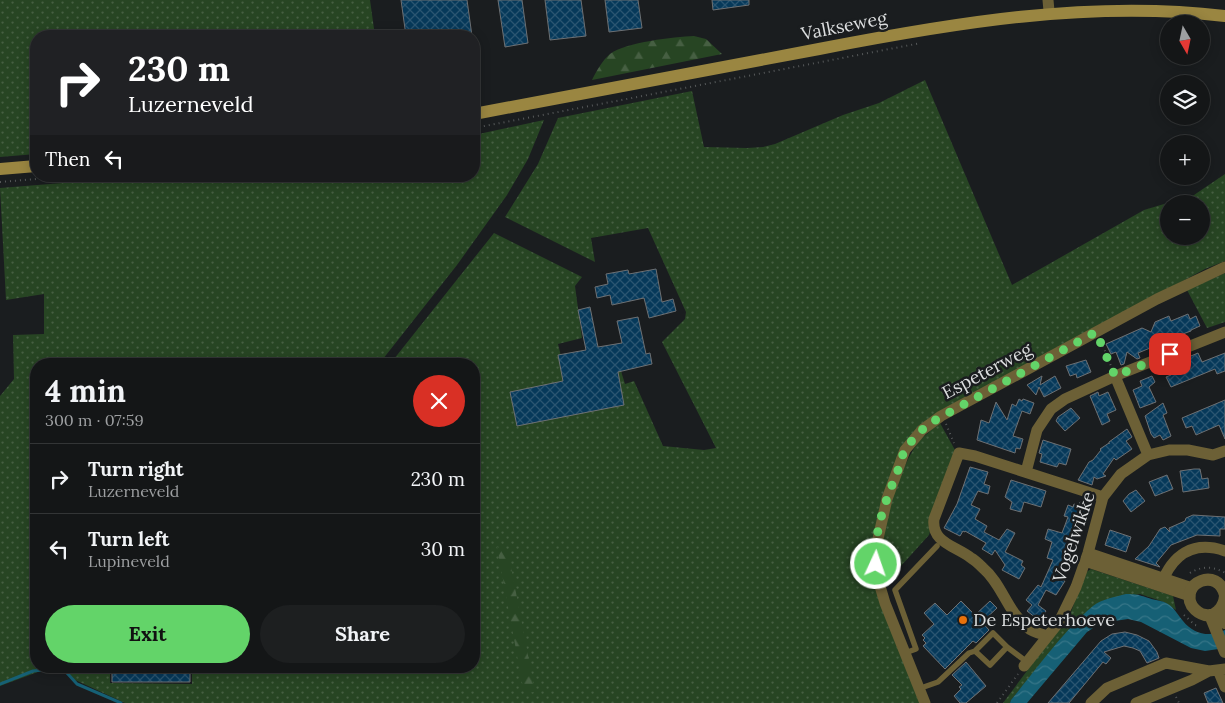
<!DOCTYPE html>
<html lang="en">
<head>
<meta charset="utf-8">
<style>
	body { margin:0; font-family:Lora,serif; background:#1d1f20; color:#f1f3f6; height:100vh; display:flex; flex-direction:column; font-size:19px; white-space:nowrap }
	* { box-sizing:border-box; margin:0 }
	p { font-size:16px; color:#9d9fa1 }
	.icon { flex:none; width:28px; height:28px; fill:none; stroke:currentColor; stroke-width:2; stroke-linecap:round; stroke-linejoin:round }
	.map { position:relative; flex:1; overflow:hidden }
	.side { position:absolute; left:30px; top:358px; width:450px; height:315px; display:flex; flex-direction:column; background:#141617; border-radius:20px; box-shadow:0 2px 12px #0003,0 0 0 1px #333536 }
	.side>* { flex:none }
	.banner { position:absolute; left:30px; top:30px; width:450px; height:152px; border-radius:20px; box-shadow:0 2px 12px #0003,0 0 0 1px #333536; background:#202124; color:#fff; overflow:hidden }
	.needle { width:32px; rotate:171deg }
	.tools { position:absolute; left:1160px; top:15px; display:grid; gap:10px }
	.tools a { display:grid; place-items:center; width:50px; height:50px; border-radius:50%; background:#141617; box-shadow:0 2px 12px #0003,0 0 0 1px #333536; font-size:25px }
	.pin { position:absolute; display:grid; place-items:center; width:42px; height:42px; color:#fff; margin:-21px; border-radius:10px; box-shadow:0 2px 8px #0006 }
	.me { position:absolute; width:55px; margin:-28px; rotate:3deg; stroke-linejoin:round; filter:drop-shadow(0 0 4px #0008) }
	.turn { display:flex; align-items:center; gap:18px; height:105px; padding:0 15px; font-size:22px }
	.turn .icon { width:65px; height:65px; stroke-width:2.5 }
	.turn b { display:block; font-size:35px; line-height:42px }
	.then { display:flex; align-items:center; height:48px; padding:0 15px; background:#0003; gap:10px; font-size:19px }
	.round { display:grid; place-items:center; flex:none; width:52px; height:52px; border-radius:26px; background:#1d1f20 }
	.summary { display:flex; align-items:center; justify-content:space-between; height:85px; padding:0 15px }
	h1 { font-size:30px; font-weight:700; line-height:38px }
	.button { display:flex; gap:10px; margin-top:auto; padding:10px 15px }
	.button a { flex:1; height:58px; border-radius:30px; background:#63d469; color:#111; font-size:20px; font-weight:700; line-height:58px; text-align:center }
	.button a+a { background:#1d1f20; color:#f1f3f6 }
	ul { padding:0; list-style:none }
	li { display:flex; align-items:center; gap:15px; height:70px; padding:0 15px; border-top:1px solid #333536 }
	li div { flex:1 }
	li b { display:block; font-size:19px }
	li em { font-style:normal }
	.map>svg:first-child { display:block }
	.grass { fill:url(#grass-dots); fill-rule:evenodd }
	.forest { fill:url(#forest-firs) }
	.water { fill:url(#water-waves) }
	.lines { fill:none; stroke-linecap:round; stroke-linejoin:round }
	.stream { stroke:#166075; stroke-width:3 }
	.building { fill:url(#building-cross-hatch); stroke:#6d7073 }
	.path { stroke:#555859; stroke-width:2; stroke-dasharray:1 4; stroke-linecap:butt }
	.service { stroke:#6c6036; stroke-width:5.5 }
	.minor { stroke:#6c6036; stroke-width:11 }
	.tertiary { stroke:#6c6036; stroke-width:12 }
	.secondary { stroke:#9a8641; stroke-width:12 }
	.route { stroke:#63d469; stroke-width:9; stroke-dasharray:0 16.2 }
	.food-dot { fill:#e8710a; stroke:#1a1d1f; stroke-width:2 }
	.labels { text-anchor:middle; stroke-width:5; stroke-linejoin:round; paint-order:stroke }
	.street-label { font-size:18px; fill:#dbddde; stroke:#1a1d1f }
	.poi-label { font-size:18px; fill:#dbddde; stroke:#1a1d1f; text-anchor:start }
</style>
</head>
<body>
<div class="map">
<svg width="1225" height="703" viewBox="0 0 1225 703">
	<defs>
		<pattern id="grass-dots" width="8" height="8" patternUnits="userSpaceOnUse" patternTransform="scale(1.25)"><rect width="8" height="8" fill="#274523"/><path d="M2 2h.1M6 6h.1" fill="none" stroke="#465f42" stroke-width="1.8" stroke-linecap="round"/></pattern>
		<pattern id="forest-firs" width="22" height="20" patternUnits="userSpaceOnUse" patternTransform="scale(1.25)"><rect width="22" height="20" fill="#274523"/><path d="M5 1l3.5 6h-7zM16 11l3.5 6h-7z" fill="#465f42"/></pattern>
		<pattern id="water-waves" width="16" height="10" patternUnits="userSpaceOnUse" patternTransform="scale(1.25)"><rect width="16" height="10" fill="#166075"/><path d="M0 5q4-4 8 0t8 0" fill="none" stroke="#377688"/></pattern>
		<pattern id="building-cross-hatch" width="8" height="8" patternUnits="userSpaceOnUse" patternTransform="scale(1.25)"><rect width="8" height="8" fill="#06395a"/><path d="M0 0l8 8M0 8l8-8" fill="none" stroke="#2a5571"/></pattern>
	</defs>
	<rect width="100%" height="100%" fill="#1a1d1f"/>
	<!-- grass -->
	<path class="grass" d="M0 0H370L375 36H36V154L0 157Z
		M925 80 1012 285 1144 210 1194 195 1225 174V261L1205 269 975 394 912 436 872 556 920 703H125L73 679 62 671 46 669 0 686V396L14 379 13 335 44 334V294L6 300 0 188 150 176H474V135L544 120 528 159 507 195 457 265 379 364H36V666H110V683L192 684V666H474V364H390L494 233 582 277 575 286 582 338 558 344 567 380 620 368 625 384 634 381 663 446 704 450 716 448 662 342 685 319 686 312 648 228 591 238 595 262 505 217 538 164 558 118 692 91 704 147 747 148 763 147 775 144 843 115 879 103ZM1169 204H1201V236H1169Z
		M1225 273V322L1207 328 1187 290Z
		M940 423 955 450 929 535 901 566 894 559 883 566H881C878 534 898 471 917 444 923 436 932 430 940 423Z
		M1091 569 1173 596 1176 610 1164 602 1140 594 1100 602 1077 621 1011 700 1010 703H1003L1071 612 1085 573Z"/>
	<!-- forest -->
	<path class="forest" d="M694 36 706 39 722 54 592 80C597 70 602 61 610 54 626 42 674 37 694 36Z
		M497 547 508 551 535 692 524 693Z"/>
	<!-- water -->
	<path class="water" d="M1126 594C1142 594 1142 597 1156 600 1159 601 1162 601 1164 602 1173 605 1177 614 1183 621 1193 634 1210 638 1225 630V648L1205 651 1191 648 1141 622 1128 619 1101 623 1087 632 1027 703H1010L1011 700C1035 671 1064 630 1093 606 1102 599 1115 597 1126 594Z"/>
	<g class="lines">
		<!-- stream -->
		<path class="stream" d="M0 684 33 671 61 668 67 673 77 684 121 703"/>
	</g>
	<!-- building -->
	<path class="building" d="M401 0H467L472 36H406Z
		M498 0H522L528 43 505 47Z
		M545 0H581L586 36 550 40Z
		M605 0H638L642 28 609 32Z
		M712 0H749V5L713 10Z
		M656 269 662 302 673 299 676 311 649 318 644 298 612 305 610 295 597 298 595 287 608 284 606 274 628 270 629 274Z
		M590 307 598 347 622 343 617 321 638 317 646 354 650 353 652 364 618 372 624 405 517 426 510 392 563 381 558 355 586 350 578 310Z
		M1188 314 1190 319 1196 316 1200 326 1191 330V331L1166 340 1167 341 1138 353 1140 358 1137 359 1127 352 1124 364 1121 365 1116 352 1111 354 1106 344 1142 328 1151 332 1155 322 1169 316 1171 321Z
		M1198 353 1202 362 1225 353V371L1217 374 1215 369 1171 387 1166 377 1171 375 1167 366Z
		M1086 360 1091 372 1077 378 1076 374 1070 376 1066 366Z
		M1042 376 1040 385 1055 376 1061 388 1044 397 1039 387 1036 395 1027 385Z
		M1152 376 1155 382 1149 387 1156 402 1140 408 1133 390 1142 386 1140 381Z
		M1098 392 1099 396 1108 392 1116 410 1107 414 1110 421 1102 425 1090 396Z
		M1019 399 1022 401 1023 399 1034 403 1030 414 1022 411 1013 436 1023 439 1020 449 1016 448 1015 453 977 440 981 420 989 423 996 402 1007 420 1012 404 1016 406Z
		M1225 400V439L1219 425 1196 435 1192 426 1186 428 1182 418Z
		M1163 403 1167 413 1163 415 1171 436 1163 440 1160 435 1154 438 1151 434 1145 416Z
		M1071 408 1080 418 1065 431 1056 421 1058 417Z
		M1127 429 1132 437 1126 441 1132 449 1116 460 1114 458 1103 474 1106 476 1097 479 1094 477 1092 485 1078 480 1089 462 1093 460 1101 450 1100 449 1109 443V444V442Z
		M1043 440 1071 449 1066 465 1059 463 1057 467 1040 462 1042 454 1039 453Z
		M970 467 988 472 984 484 990 486 988 494 978 491 971 505 980 509 975 519 987 526 984 532 999 540 1007 529 1015 533 1005 552 1023 561 1021 565 1025 568 1019 579 1002 570 1005 565 995 550 992 555 982 549 986 543 965 531V532L963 531 960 536 944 528 957 504Z
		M1194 469H1200L1202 479 1208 478 1209 488 1183 492 1180 471Z
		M1167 475 1173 489 1155 496 1149 482Z
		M1011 480 1046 491 1041 507 1024 502 1021 512 1010 509 1012 502 1005 497Z
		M1136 490 1145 501 1131 512 1123 501 1129 494Z
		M1080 502 1088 505 1068 565 1062 563 1058 577 1065 581 1056 595 1046 590 1038 605 1046 611 1041 618H1036L1027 611 1032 605 1026 600 1038 585 1041 587 1053 560 1047 558 1052 542 1045 539 1048 529 1062 533 1068 517 1064 516 1068 505 1073 507 1074 504 1079 506Z
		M1193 515 1225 517V529H1220V536L1197 535 1171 545 1156 563 1160 567 1135 559 1149 546 1160 529 1165 527 1170 532 1169 528 1185 521 1186 518Z
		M1110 530 1131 537 1126 552 1105 545Z
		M961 601 975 615 990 601 997 608 982 622 989 630 976 643 973 641 945 669 923 646 926 643 923 640 925 638 922 635 934 624 924 613 935 603 947 615Z
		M1125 632 1137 635 1149 641 1157 652 1159 658 1147 663 1140 651 1133 648 1124 646 1104 652 1111 658 1106 664 1103 662 1069 703H1048L1101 641 1112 634Z
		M966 662 986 686 966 703H960L954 696 961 689 959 687 962 685 952 675Z
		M112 666H190V682H112Z
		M1216 688 1223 703H1208L1204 693Z"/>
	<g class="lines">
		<!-- path -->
		<path class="path" d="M474 128 921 43
			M0 182 73 176
			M1101 341 1111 366
			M946 424 954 443
			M1190 573C1201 566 1214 566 1225 573
			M1184 615 1195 625 1200 626
			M1176 697 1179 703
			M997 703 1018 674"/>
		<!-- service -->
		<path class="service" d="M1007 647 990 665 975 651 993 633 1007 647 1027 662
			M905 653 916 649 895 590 937 546
			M918 689 938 682 969 653 975 651"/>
		<!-- minor -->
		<path class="minor" d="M1048 0 1049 11
			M1115 376 1148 455
			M1026 472 1037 430 1051 409 1065 399 1115 376 1225 332
			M1088 553 1192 588
			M1085 561 1190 596
			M1161 585C1172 555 1193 540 1225 551
			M1048 636C1041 634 1032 632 1027 627 1007 611 1002 584 983 568 979 564 975 560 971 558 956 546 931 543 934 519L959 453 975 456 1103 497
			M1024 666 1059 622 1076 587 1088 553 1103 497 1121 474 1148 455 1169 450H1188L1213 455 1225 451
			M1218 670 1225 687
			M925 703 885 603 877 576 875 552 887 499 905 450 922 430 941 416 1157 299 1225 267
			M1091 703 1107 688 1166 663 1209 671 1225 669
			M1136 703 1192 680 1209 671"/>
		<!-- tertiary -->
		<path class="tertiary" d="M1225 595C1218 566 1179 583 1192 606 1195 610 1200 614 1205 615 1216 617 1224 607 1225 596
			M1219 610 1225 623
			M1210 615 1225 652"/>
		<!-- secondary -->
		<path class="secondary" d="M474 114C589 92 704 70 819 49 953 23 1089 0 1225 16
			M0 169 36 166"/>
	</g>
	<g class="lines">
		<!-- route -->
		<path class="route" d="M876 564C873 532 886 500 898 470 900 463 902 455 906 448 913 439 921 430 930 423L1096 332 1115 376 1170 354"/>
	</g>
	<!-- markers -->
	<circle class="food-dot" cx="963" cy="620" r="5"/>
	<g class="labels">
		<!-- street labels -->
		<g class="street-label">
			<text transform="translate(844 26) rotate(-11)" y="6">Valkseweg</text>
			<text transform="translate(987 371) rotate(-28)" y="6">Espeterweg</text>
			<text transform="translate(1074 537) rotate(-71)" y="6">Vogelwikke</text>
		</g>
		<!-- poi labels -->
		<g class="poi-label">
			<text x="973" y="626">De Espeterhoeve</text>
		</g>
	</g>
</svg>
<div class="tools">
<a><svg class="needle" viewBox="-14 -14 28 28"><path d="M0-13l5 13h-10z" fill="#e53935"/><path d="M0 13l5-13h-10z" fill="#9d9fa1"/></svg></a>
<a><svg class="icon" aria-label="layers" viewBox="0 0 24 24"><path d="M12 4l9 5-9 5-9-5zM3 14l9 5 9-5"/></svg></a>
<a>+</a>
<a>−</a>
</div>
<div class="pin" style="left:1170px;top:354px;background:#d93025"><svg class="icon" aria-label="arrive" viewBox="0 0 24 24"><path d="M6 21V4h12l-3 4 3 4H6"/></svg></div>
<svg class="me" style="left:876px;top:564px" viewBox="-20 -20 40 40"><circle r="17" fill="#63d469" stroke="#fff" stroke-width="3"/><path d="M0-11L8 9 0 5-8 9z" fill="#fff"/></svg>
<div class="banner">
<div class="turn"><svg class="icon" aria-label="right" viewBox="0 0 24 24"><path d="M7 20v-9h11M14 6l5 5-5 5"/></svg><div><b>230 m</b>Luzerneveld</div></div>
<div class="then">Then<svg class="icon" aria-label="left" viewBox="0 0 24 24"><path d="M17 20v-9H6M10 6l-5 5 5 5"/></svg></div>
</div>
<section class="side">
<div class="summary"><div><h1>4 min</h1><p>300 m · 07:59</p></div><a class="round" style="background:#d93025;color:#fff"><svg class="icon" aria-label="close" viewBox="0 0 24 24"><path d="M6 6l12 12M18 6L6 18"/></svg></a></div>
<ul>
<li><svg class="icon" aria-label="right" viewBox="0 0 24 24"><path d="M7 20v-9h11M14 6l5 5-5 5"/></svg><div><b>Turn right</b><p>Luzerneveld</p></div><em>230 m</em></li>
<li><svg class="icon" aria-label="left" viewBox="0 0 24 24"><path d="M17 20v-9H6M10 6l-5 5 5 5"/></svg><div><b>Turn left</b><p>Lupineveld</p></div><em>30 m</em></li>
</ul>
<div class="button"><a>Exit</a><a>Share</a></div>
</section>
</div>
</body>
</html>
